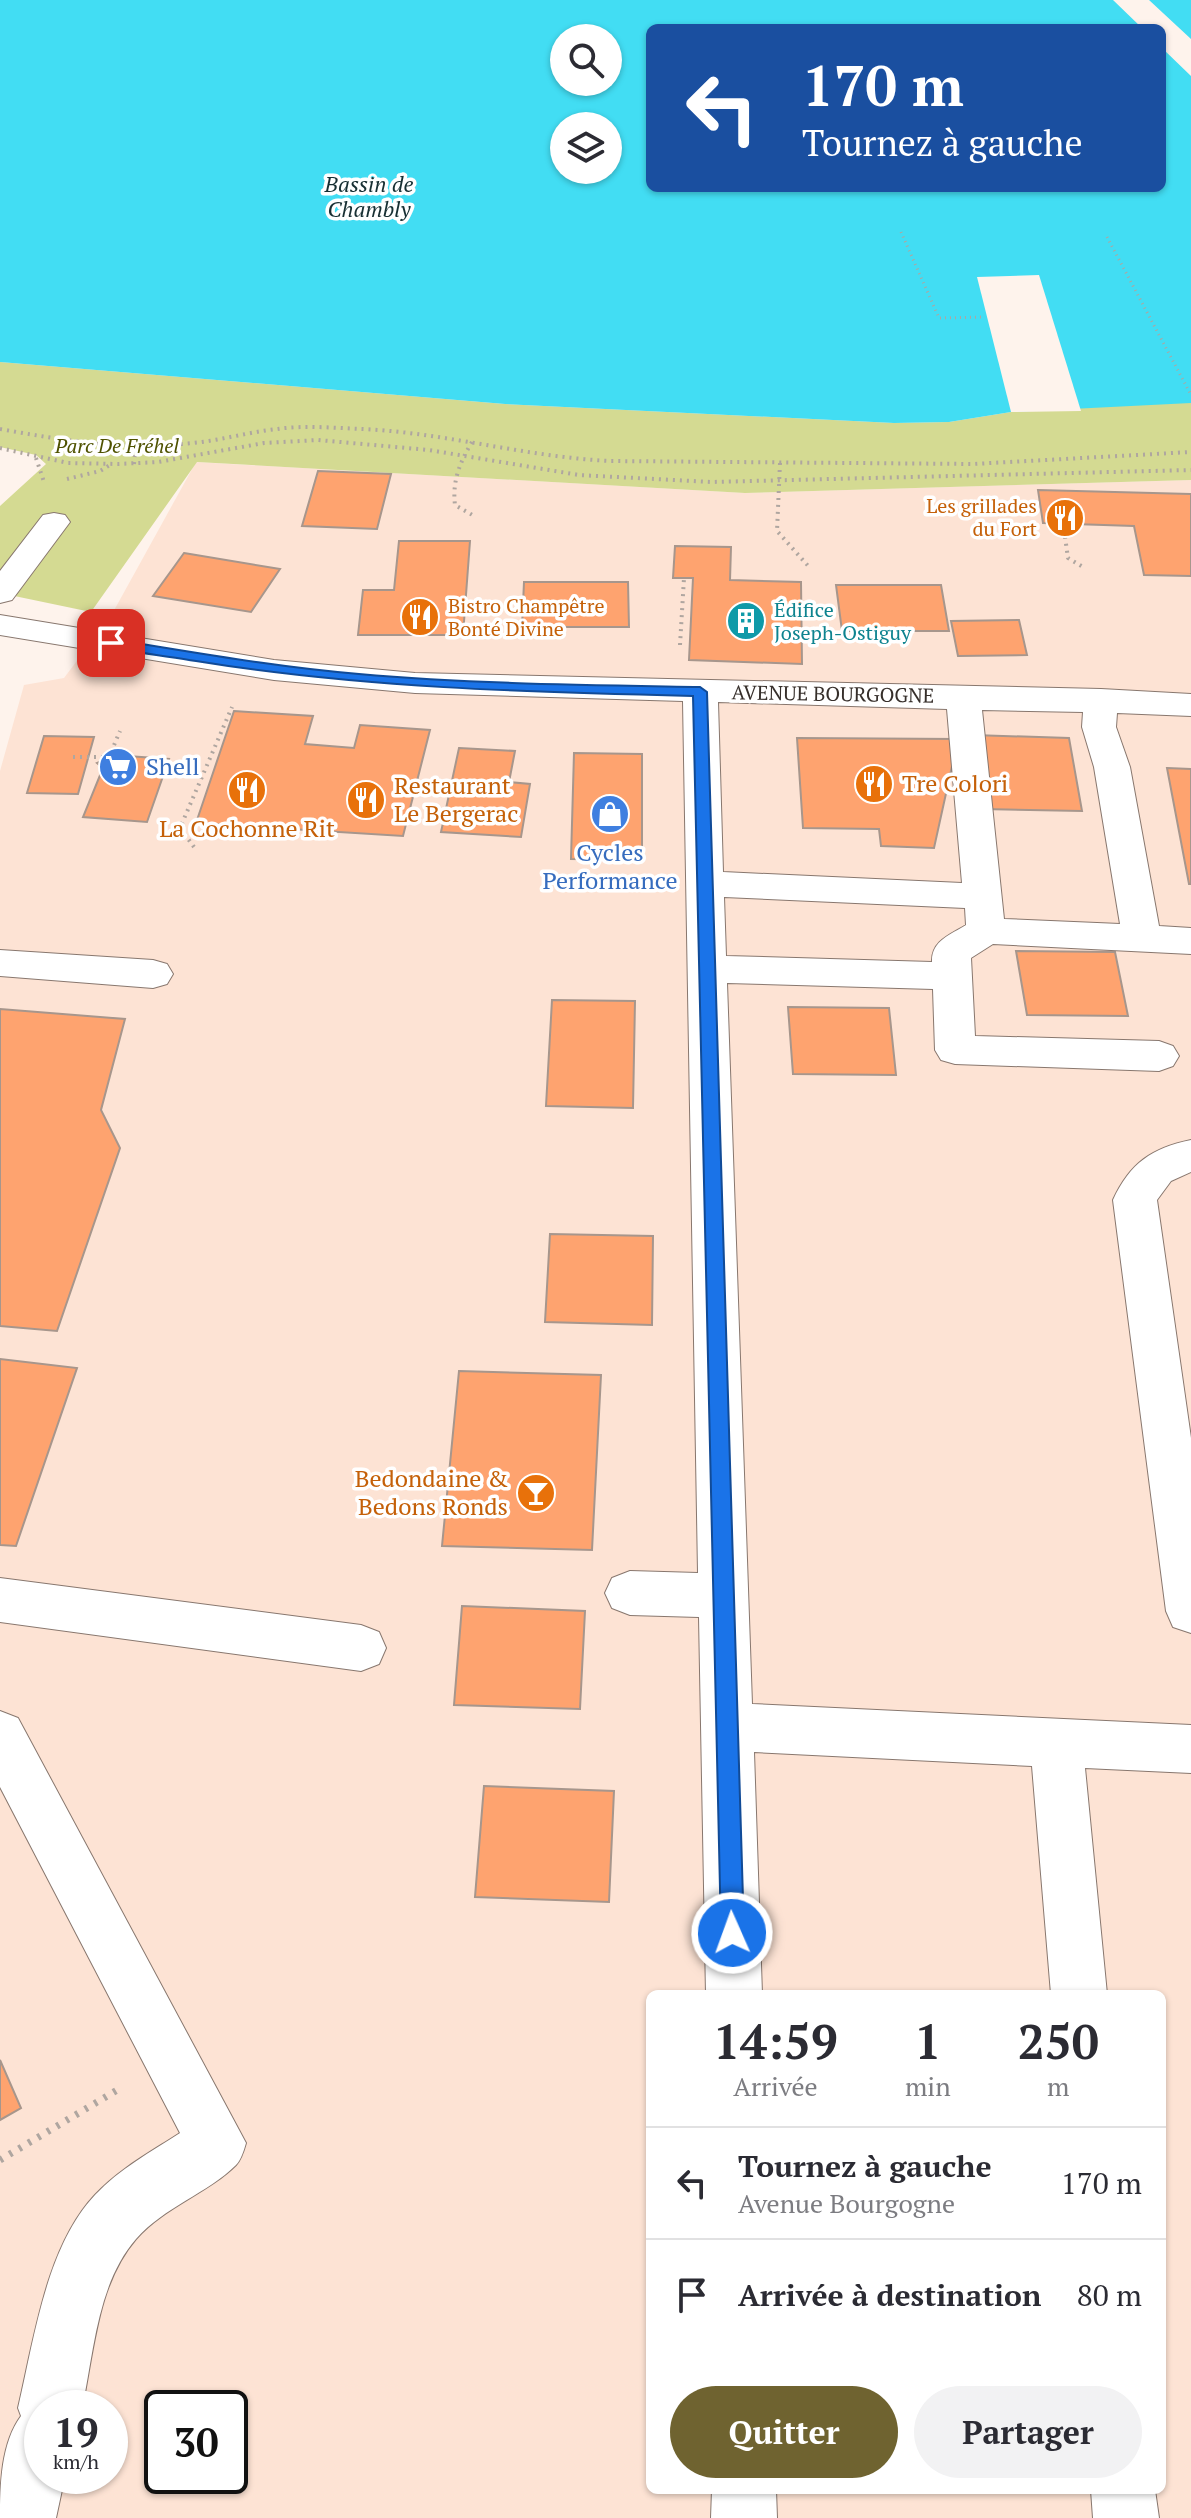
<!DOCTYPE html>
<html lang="fr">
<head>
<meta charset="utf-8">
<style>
	body { margin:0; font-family:"PT Serif",serif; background:#f2f2f3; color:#2b2b33; height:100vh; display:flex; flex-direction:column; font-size:30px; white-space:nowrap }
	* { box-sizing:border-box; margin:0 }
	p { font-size:26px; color:#7c7c81 }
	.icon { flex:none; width:44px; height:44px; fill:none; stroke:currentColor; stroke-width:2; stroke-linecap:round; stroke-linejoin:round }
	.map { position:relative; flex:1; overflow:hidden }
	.sheet { position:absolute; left:646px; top:1990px; width:520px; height:504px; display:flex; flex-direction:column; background:#fff; border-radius:12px; box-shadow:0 2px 6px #0004 }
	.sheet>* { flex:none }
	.top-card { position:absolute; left:646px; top:24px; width:520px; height:168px; border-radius:12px; box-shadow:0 2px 6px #0004; background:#1a4fa0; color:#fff; overflow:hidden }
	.fabs { position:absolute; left:550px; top:24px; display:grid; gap:16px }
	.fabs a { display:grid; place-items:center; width:72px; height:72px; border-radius:50%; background:#fff; box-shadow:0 2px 6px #0004; font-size:40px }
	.speed { position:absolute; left:24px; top:2390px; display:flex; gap:16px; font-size:40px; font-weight:700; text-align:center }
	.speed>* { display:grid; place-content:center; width:104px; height:104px; border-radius:50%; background:#fff; box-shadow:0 2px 6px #0004; line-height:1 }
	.speed small { font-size:20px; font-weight:400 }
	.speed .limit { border:4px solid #111; border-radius:12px; background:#fff; color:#111 }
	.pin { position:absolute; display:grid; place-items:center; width:68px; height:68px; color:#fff; margin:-34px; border-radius:16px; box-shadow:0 4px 12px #0006 }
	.me { position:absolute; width:88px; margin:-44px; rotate:358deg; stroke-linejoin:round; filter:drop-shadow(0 0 6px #0008) }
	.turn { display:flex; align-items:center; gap:28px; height:168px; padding:0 24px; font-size:36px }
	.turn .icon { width:104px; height:104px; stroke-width:2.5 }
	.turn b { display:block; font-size:56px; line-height:68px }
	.eta { display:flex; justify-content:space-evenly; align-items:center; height:136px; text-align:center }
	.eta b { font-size:48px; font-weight:700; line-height:56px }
	.action { display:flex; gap:16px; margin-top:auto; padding:16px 24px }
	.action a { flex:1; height:92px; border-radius:48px; background:#6f6330; color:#fff; font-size:32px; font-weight:700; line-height:92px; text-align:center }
	.action a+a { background:#f2f2f3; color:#2b2b33 }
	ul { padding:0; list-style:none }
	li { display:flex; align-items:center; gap:24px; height:112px; padding:0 24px; border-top:2px solid #e1e1e2 }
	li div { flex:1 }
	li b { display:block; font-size:30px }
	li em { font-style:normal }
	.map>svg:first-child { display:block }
	.built { fill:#fde3d4; fill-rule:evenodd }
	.green { fill:#d4da92 }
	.water { fill:#42ddf3; fill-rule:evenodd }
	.pier { fill:#fef3ec }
	.building { fill:#fea36f; stroke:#a7968c; stroke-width:2 }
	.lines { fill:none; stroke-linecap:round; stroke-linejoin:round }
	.minor-casing { stroke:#88776e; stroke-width:2 }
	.path-far2 { stroke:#afa6a0; stroke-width:3; stroke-dasharray:1 4; stroke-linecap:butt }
	.path-far1 { stroke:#afa6a0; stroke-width:4; stroke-dasharray:2 5; stroke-linecap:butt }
	.path { stroke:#afa6a0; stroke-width:7; stroke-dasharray:3 8; stroke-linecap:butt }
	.minor { fill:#fff; fill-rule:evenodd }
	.route { fill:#1a73e8; stroke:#114b97; stroke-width:2 }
	.labels { text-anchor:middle; stroke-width:7; stroke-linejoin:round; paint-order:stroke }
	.far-park-label { font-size:20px; font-style:italic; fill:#4f5200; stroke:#fff }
	.far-food-label { font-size:20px; fill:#c56008; stroke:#fff; text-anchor:end }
	.far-culture-label { font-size:20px; fill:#0d838f; stroke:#fff; text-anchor:start }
	.far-street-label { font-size:20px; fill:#362f2b; stroke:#fff }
	.far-water-label { font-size:22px; font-style:italic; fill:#172f33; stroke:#fff }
	.shop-label { font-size:24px; fill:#366cbe; stroke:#fff; text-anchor:start }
	.food-label { font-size:24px; fill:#c56008; stroke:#fff; text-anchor:start }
</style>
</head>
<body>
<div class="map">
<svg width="1191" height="2518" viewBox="0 0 1191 2518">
	<rect width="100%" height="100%" fill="#fef3ec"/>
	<!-- built -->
	<path class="built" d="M196 462 745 493 1191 480V2518H0V771L24 685 64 678 112 614ZM650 1994H1162V2490H650ZM42 2408H110V2476H42ZM162 2408H230V2476H162Z"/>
	<!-- green -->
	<path class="green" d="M0 362 505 404 894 423 949 422 1011 412 1191 401V480L745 493 197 462 91 612 0 593V506L46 464 36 455 0 447Z"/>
	<!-- water -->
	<path class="water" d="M0 0H1113L1142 28H650V188H1162V48L1191 76V403L1011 412 949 422 894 423 505 404 0 362ZM564 38H608V82H564ZM564 126H608V170H564Z
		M1149 0H1191V39Z"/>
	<!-- pier -->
	<path class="pier" d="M1039 275 1081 411 1011 412 977 277Z"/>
	<!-- building -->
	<path class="building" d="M318 471 391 474 377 529 302 526Z
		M1038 490 1191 494V576L1144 575 1134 526 1043 523Z
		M399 541H470L463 635H358L363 590H394Z
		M675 546 731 547 730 580 801 582 802 664 689 660 693 578H673Z
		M184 553 280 569 251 612 153 596Z
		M524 582H628L629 627H522Z
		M836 585H941L949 631H842Z
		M1019 620 1027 655 958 656 951 621Z
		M234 711 313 716 305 744 354 748 360 725 430 730 403 836 196 823Z
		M973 735 1069 738 1082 811 982 809Z
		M44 736 94 737 78 794 27 793Z
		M797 738 958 739 934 848 881 846 879 829 803 828Z
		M459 748 515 751 509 782 530 784 521 837 441 832Z
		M124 751 127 756 169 759 147 822 83 817 103 768 97 763Z
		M574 753 642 754V860L571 859Z
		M1167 768 1191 769V884H1189Z
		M1016 951 1115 952 1128 1016 1027 1015Z
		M552 1000 635 1001 633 1108 546 1106Z
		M788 1007 889 1008 896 1075 793 1074Z
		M0 1009 125 1019 101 1110 120 1148 57 1331 0 1326Z
		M550 1234 653 1236 652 1325 545 1322Z
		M0 1359 77 1368 16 1546 0 1545Z
		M459 1371 601 1375 592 1550 442 1546Z
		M462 1606 585 1611 580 1709 454 1705Z
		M484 1786 614 1791 609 1902 475 1897Z
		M0 2060 21 2108 0 2120Z"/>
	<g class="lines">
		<defs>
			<path id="minor" d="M54 513 65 515 70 522 12 600 0 603V571L43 515Z
				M0 615 274 660 415 673 1101 689 1191 694V716L1117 713 1116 727 1130 767 1159 926 1191 928V954L993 944 971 958 975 1036 1159 1041 1173 1046 1179 1056 1173 1066 1159 1071 955 1064 941 1060 935 1050 933 989 727 983 752 1704 1191 1725V1773L1085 1768 1107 1994H1051L1032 1766 754 1752 762 1994H706L699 1617 630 1615 612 1608 605 1593 612 1578 630 1571 698 1573 683 701 415 693 274 680 0 635ZM718 702 947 709 962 883 723 872ZM982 710 1083 712 1082 727 1094 767 1120 924 1004 919ZM724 897 965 908 966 925C950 935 931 941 932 962L726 956Z
				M0 950 153 960 167 964 173 974 167 984 153 988 0 976Z
				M1191 1140V1172L1171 1181 1157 1200 1191 1438V1633L1173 1627 1166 1611 1113 1200C1130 1163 1152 1148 1191 1140Z
				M0 1578 361 1625 379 1632 386 1648 379 1664 361 1671 0 1622Z
				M0 1711 18 1718 246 2143C244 2150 241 2160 236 2165 208 2193 164 2207 136 2239 97 2284 94 2352 82 2408H42V2476H65L56 2518H0C0 2485 1 2443 21 2416L18 2408C34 2340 46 2247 95 2195 119 2169 151 2152 180 2133L0 1787Z
				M712 2490H776L777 2518H711Z
				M1091 2490H1155L1159 2518H1093Z"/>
		</defs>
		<!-- minor casing -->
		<use href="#minor" class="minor-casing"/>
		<!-- path-far2 -->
		<path class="path-far2" d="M901 232 939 318 985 317
			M1107 237 1191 395"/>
		<!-- path-far1 -->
		<path class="path-far1" d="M0 429C66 441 126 450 193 443 222 440 249 432 277 429 304 425 335 428 363 429 446 433 527 457 610 461L973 464 1191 452
			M472 442C460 462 452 481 455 505L476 517
			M0 448 68 463 118 464 158 462 264 443 318 440 429 450 579 475 711 482 1191 470
			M36 458 44 482
			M780 463 777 531 810 568
			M134 464 136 446
			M67 479 100 471 110 465
			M1063 523 1068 558 1083 567
			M680 645 684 578
			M73 757H109L120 731
			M194 847 180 828 232 707"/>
		<!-- path -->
		<path class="path" d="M0 2160 119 2089"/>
		<!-- minor -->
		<use href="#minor" class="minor"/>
	</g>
	<!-- route -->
	<path class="route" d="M111 639C193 652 275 667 359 674 472 684 586 685 700 687L707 692 744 1933 741 1941 732 1945 724 1941 721 1933 693 696C526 692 361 688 196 661 166 656 136 653 106 646V640Z"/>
	<!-- icons -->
	<defs>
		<symbol id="restaurant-disc" viewBox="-11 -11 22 22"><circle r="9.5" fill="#e8710a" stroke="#fff"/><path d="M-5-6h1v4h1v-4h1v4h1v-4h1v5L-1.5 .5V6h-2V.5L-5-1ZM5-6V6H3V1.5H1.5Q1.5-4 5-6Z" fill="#fff"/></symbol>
		<symbol id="building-disc" viewBox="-11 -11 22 22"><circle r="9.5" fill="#0f9aa8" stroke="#fff"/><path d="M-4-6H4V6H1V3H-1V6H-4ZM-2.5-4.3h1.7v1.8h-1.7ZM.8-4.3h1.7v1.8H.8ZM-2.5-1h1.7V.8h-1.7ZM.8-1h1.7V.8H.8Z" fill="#fff"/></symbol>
		<symbol id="supermarket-disc" viewBox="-11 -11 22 22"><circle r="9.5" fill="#3f7fe0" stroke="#fff"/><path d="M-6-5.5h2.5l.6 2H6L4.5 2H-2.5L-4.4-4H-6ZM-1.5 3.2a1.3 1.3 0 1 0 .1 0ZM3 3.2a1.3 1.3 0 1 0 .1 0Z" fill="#fff"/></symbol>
		<symbol id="shop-disc" viewBox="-11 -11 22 22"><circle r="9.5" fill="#3f7fe0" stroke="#fff"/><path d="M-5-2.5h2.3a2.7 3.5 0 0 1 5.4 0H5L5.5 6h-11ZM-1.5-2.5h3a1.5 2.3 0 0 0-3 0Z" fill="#fff"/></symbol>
		<symbol id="bar-disc" viewBox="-11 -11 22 22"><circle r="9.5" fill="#e8710a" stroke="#fff"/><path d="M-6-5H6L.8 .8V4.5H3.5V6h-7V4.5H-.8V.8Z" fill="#fff"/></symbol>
	</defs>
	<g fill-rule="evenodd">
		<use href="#restaurant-disc" x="1043" y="496" width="44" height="44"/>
		<use href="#restaurant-disc" x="398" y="595" width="44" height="44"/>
		<use href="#building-disc" x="724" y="599" width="44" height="44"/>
		<use href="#supermarket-disc" x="96" y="745" width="44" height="44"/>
		<use href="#restaurant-disc" x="852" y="762" width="44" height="44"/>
		<use href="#restaurant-disc" x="225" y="768" width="44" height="44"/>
		<use href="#restaurant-disc" x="344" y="778" width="44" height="44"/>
		<use href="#shop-disc" x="588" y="792" width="44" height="44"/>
		<use href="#bar-disc" x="514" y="1471" width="44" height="44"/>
	</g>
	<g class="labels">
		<!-- far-park labels -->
		<g class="far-park-label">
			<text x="117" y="453">Parc De Fréhel</text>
		</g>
		<!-- far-food labels -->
		<g class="far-food-label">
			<text x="1037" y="513">Les grillades<tspan x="1037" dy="23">du Fort</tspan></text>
			<text x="448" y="613" text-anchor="start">Bistro Champêtre<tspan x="448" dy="23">Bonté Divine</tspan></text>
		</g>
		<!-- far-culture labels -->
		<g class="far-culture-label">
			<text x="774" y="617">Édifice<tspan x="774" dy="23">Joseph-Ostiguy</tspan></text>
		</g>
		<!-- far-street labels -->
		<g class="far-street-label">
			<text transform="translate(833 694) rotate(1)" y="7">AVENUE BOURGOGNE</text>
		</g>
		<!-- far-water labels -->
		<g class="far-water-label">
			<text x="369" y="192">Bassin de<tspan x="369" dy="25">Chambly</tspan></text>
		</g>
		<!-- shop labels -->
		<g class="shop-label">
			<text x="146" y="775">Shell</text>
			<text x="610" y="861" text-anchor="middle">Cycles<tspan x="610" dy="28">Performance</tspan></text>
		</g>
		<!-- food labels -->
		<g class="food-label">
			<text x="902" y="792">Tre Colori</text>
			<text x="394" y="794">Restaurant<tspan x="394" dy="28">Le Bergerac</tspan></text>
			<text x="247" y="837" text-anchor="middle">La Cochonne Rit</text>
			<text x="508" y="1487" text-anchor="end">Bedondaine &amp;<tspan x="508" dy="28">Bedons Ronds</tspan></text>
		</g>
	</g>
</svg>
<div class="fabs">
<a><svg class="icon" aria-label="search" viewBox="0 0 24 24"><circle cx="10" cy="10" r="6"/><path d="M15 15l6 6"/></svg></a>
<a><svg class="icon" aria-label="layers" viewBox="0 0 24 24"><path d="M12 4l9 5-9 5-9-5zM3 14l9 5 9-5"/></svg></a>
</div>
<div class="speed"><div>19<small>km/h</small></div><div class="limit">30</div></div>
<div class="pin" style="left:111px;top:643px;background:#d93025"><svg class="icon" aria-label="arrive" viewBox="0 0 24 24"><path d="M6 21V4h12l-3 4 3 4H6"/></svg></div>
<svg class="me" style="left:732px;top:1933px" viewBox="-20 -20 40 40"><circle r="17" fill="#1a73e8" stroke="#fff" stroke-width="3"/><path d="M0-11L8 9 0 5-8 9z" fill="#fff"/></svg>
<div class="top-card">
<div class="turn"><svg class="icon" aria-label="left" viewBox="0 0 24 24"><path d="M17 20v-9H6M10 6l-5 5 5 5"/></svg><div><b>170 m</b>Tournez à gauche</div></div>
</div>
<section class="sheet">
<div class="eta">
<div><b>14:59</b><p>Arrivée</p></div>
<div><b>1</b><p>min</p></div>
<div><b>250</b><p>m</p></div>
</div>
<ul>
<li><svg class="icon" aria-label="left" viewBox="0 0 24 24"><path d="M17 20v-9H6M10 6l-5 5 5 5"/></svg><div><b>Tournez à gauche</b><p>Avenue Bourgogne</p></div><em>170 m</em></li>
<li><svg class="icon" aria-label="arrive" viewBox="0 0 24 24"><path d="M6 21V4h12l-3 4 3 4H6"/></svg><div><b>Arrivée à destination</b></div><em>80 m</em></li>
</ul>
<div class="action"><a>Quitter</a><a>Partager</a></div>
</section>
</div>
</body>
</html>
